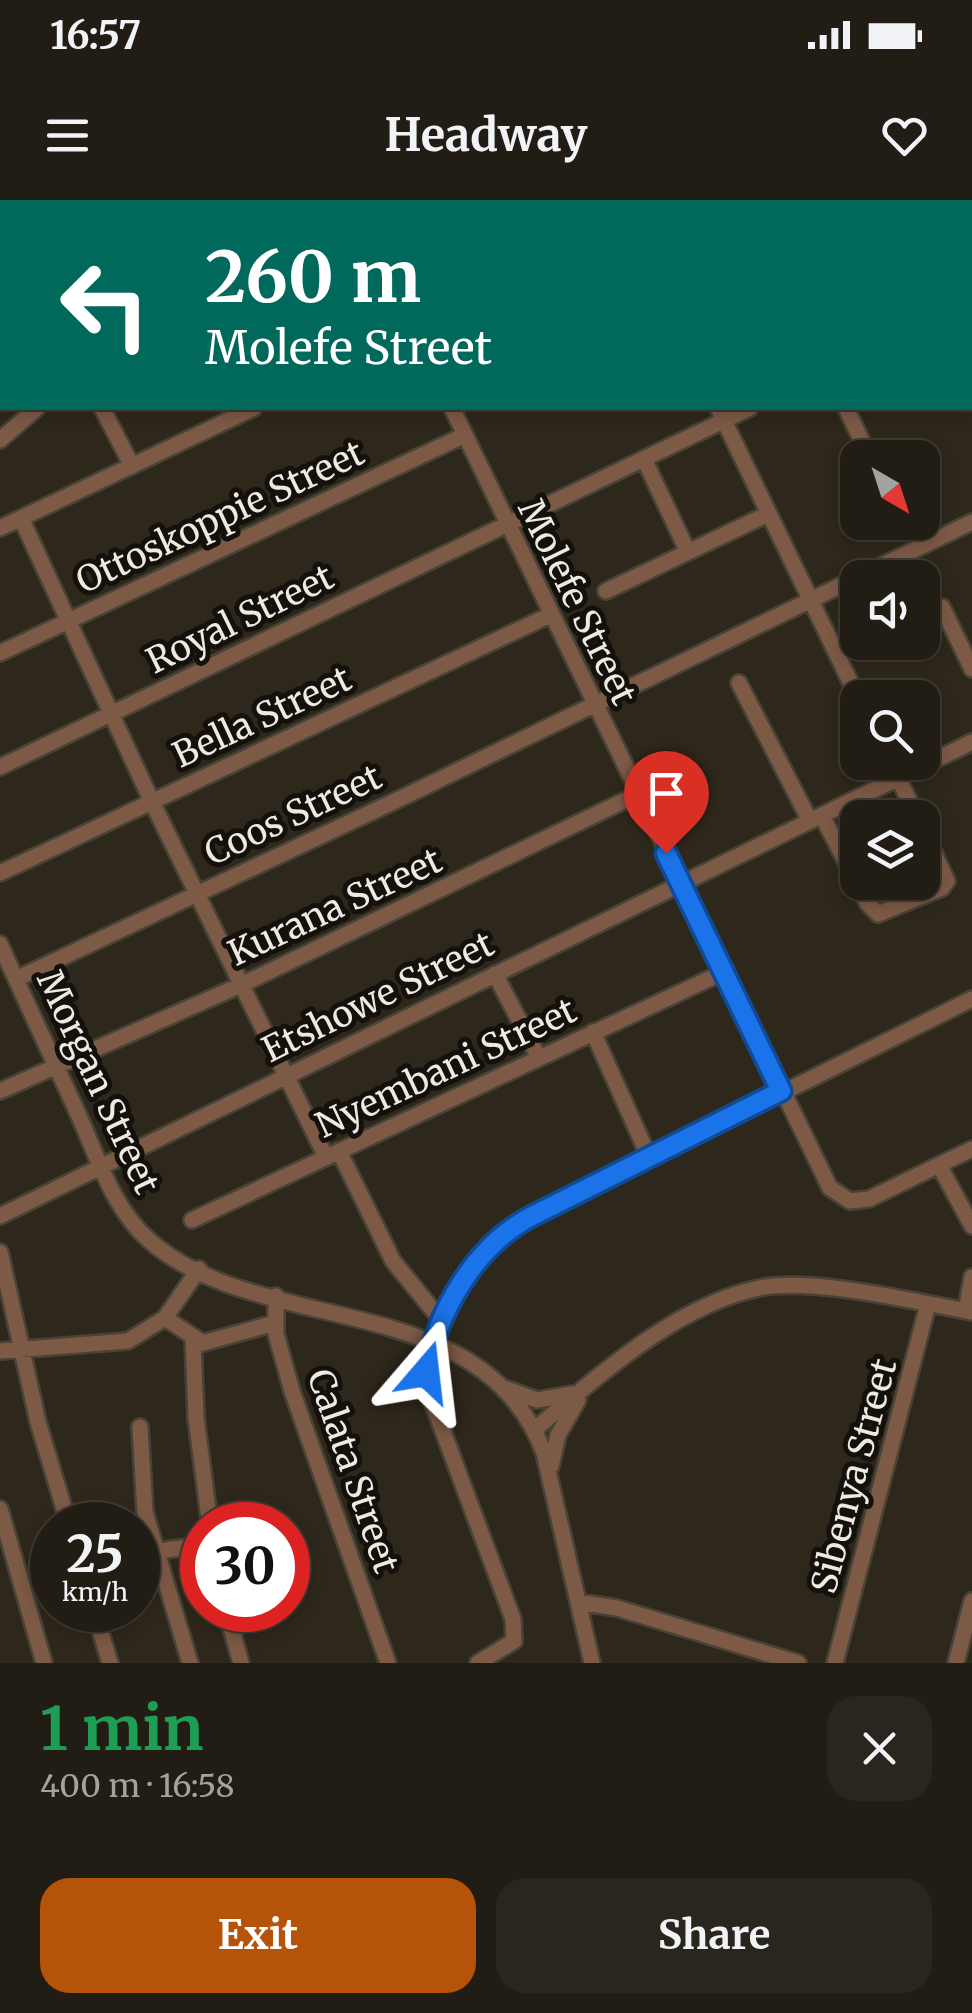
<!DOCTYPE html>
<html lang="en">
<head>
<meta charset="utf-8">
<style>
	body { margin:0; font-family:Merriweather,serif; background:#2a261d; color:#f1f3f6; height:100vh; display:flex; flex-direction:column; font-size:38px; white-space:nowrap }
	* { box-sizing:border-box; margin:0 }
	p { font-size:32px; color:#a2a2a0 }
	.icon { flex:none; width:55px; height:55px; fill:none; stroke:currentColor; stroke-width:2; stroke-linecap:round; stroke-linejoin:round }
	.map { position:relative; height:1463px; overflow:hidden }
	.drawer { display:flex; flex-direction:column; background:#221d14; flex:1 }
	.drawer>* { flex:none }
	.guide { position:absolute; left:0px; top:0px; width:972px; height:210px; box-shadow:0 5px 15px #0003,0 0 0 2px #3f3b34; background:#00695c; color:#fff; overflow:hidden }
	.needle { width:65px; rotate:141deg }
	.buttons { position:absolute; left:840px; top:240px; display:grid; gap:20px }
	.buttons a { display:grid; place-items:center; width:100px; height:100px; border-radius:20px; background:#221d14; box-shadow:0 5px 15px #0003,0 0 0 2px #3f3b34; font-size:50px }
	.speed { position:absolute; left:30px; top:1302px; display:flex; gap:20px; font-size:50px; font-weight:700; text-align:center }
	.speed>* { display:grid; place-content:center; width:130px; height:130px; border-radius:50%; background:#221d14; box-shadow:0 5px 15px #0003,0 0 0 2px #3f3b34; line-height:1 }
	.speed small { font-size:25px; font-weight:400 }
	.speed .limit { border:15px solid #d22; background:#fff; color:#111 }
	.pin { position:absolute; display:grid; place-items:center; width:85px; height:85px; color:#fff; margin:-102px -42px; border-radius:50% 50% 50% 0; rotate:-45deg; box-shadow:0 0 10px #0007 }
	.pin .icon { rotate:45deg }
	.me { position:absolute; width:110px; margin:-55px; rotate:17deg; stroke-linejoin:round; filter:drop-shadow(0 0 8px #0008) }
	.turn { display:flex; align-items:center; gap:35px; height:210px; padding:0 40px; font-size:45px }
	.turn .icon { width:130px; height:130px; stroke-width:2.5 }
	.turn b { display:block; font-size:70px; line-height:85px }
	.round { display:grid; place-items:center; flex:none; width:105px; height:105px; border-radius:30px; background:#2a261d }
	.head { display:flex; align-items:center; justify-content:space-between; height:170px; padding:0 40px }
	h1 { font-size:60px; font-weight:700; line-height:75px; color:#1e9e55 }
	.primary-button { display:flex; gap:20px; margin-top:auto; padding:20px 40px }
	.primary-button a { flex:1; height:115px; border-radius:30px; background:#b45309; color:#fff; font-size:40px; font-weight:700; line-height:115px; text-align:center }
	.primary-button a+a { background:#2a261d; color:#f1f3f6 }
	.status { display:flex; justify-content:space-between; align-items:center; height:70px; padding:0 50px; background:#221d14; direction:ltr }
	.status svg { height:28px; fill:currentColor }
	header { display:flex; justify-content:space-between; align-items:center; height:130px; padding:0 40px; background:#221d14; font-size:45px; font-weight:700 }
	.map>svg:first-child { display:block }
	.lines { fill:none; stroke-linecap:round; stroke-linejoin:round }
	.minor-casing { stroke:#494237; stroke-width:20 }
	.minor { stroke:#7d5a46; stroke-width:15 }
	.route-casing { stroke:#114b97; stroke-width:25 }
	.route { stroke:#1a73e8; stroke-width:18 }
	.labels { text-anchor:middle; stroke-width:10; stroke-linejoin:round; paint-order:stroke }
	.street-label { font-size:35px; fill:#eee9e1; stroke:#14100b }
</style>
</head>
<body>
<div class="status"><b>16:57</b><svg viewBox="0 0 49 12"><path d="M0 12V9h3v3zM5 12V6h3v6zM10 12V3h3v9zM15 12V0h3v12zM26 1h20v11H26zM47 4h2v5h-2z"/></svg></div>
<header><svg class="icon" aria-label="menu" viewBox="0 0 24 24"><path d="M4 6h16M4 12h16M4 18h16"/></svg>Headway<svg class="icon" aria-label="heart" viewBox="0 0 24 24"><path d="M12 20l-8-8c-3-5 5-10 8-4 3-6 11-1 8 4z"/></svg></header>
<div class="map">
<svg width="972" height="1463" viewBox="0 0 972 1463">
	<rect width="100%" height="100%" fill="#2e271b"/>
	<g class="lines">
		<defs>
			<path id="minor" d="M438 0 440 2
				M649 0 650 2
				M171 2 174 0
				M339 2 342 0
				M680 2 685 0
				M970 104 972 103
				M0 148 2 146
				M970 182 972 187
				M102 208 132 266
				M452 208 830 988 850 1001 869 999 972 949
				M718 208 858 498
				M846 208 870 258
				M0 240 37 208
				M644 259 688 352
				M21 318 152 602 326 957
				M0 328 254 208
				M606 391 768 314
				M942 407 972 469
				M0 453 465 235
				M739 483 810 621
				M890 562 918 618
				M0 567 750 208
				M822 616 868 704 878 714 942 688 947 681 922 627
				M0 673 550 415
				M0 744C26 802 53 859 79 916 98 958 114 1011 150 1041 261 1138 483 1087 544 1253L592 1463
				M495 774 539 858
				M16 779 393 602 972 322
				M593 832 649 957
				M0 891 241 785 636 595
				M339 951 393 1061 441 1120
				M939 965 972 1026
				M0 1016 972 542
				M192 1020 726 771
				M0 1052 38 1222 69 1325
				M276 1096V1134L292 1191 388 1463
				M966 1111 972 1077
				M165 1118 203 1143 275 1123
				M193 1140 196 1218 210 1325
				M0 1151 128 1141 165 1118 199 1069
				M504 1188 537 1200 572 1194
				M140 1227 145 1312 190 1463
				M534 1230C599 1176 674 1106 759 1088 812 1077 917 1102 972 1112
				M551 1266 558 1235 578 1200
				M0 1309 44 1463
				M138 1354 202 1345
				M578 1402 617 1408 798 1463
				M94 1410 110 1463
				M226 1410 241 1463
				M478 1463 514 1441 513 1419 425 1183C427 1116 474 1057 525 1020L972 799
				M835 1463 928 1104
				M956 1463 972 1401"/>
		</defs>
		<!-- minor casing -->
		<use href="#minor" class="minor-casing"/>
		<!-- minor -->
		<use href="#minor" class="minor"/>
	</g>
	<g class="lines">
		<defs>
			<path id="route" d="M426 1172C438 1110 475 1046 532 1016L781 891 666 653"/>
		</defs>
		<!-- route casing -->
		<use href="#route" class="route-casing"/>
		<!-- route -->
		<use href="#route" class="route"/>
	</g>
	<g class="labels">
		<!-- street labels -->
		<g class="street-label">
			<text transform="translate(220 317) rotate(-25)" y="12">Ottoskoppie Street</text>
			<text transform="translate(577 402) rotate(64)" y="12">Molefe Street</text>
			<text transform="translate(240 419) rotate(-26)" y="12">Royal Street</text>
			<text transform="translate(262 517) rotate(-25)" y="12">Bella Street</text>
			<text transform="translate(293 615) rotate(-25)" y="12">Coos Street</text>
			<text transform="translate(335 707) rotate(-25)" y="12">Kurana Street</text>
			<text transform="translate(378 797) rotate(-26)" y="12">Etshowe Street</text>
			<text transform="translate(446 868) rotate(-25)" y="12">Nyembani Street</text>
			<text transform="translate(98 882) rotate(65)" y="12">Morgan Street</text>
			<text transform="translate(353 1271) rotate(71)" y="12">Calata Street</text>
			<text transform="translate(854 1276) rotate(-75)" y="12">Sibenya Street</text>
		</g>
	</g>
</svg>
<div class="buttons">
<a><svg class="needle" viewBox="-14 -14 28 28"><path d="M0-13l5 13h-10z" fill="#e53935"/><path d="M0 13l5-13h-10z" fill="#a2a2a0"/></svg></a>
<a><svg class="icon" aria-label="sound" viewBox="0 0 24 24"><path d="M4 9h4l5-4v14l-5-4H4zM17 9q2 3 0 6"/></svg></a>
<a><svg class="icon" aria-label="search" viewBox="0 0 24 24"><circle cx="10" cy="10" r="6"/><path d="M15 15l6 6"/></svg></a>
<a><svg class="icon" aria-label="layers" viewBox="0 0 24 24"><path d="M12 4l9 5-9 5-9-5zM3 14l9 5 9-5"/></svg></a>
</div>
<div class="speed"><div>25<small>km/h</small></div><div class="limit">30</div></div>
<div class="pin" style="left:666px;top:653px;background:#d93025"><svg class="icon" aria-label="arrive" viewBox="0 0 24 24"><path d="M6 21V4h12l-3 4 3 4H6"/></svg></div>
<svg class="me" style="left:426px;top:1172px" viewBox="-20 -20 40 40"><path d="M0-17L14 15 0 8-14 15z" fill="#1a73e8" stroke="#fff" stroke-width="4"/></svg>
<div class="guide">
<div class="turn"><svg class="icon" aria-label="left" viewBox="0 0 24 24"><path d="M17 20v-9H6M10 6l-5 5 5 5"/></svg><div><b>260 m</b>Molefe Street</div></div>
</div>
</div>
<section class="drawer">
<div class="head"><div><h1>1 min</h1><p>400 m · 16:58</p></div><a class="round"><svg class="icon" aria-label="close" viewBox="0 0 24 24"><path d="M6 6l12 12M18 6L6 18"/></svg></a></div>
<div class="primary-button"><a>Exit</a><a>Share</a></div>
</section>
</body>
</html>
